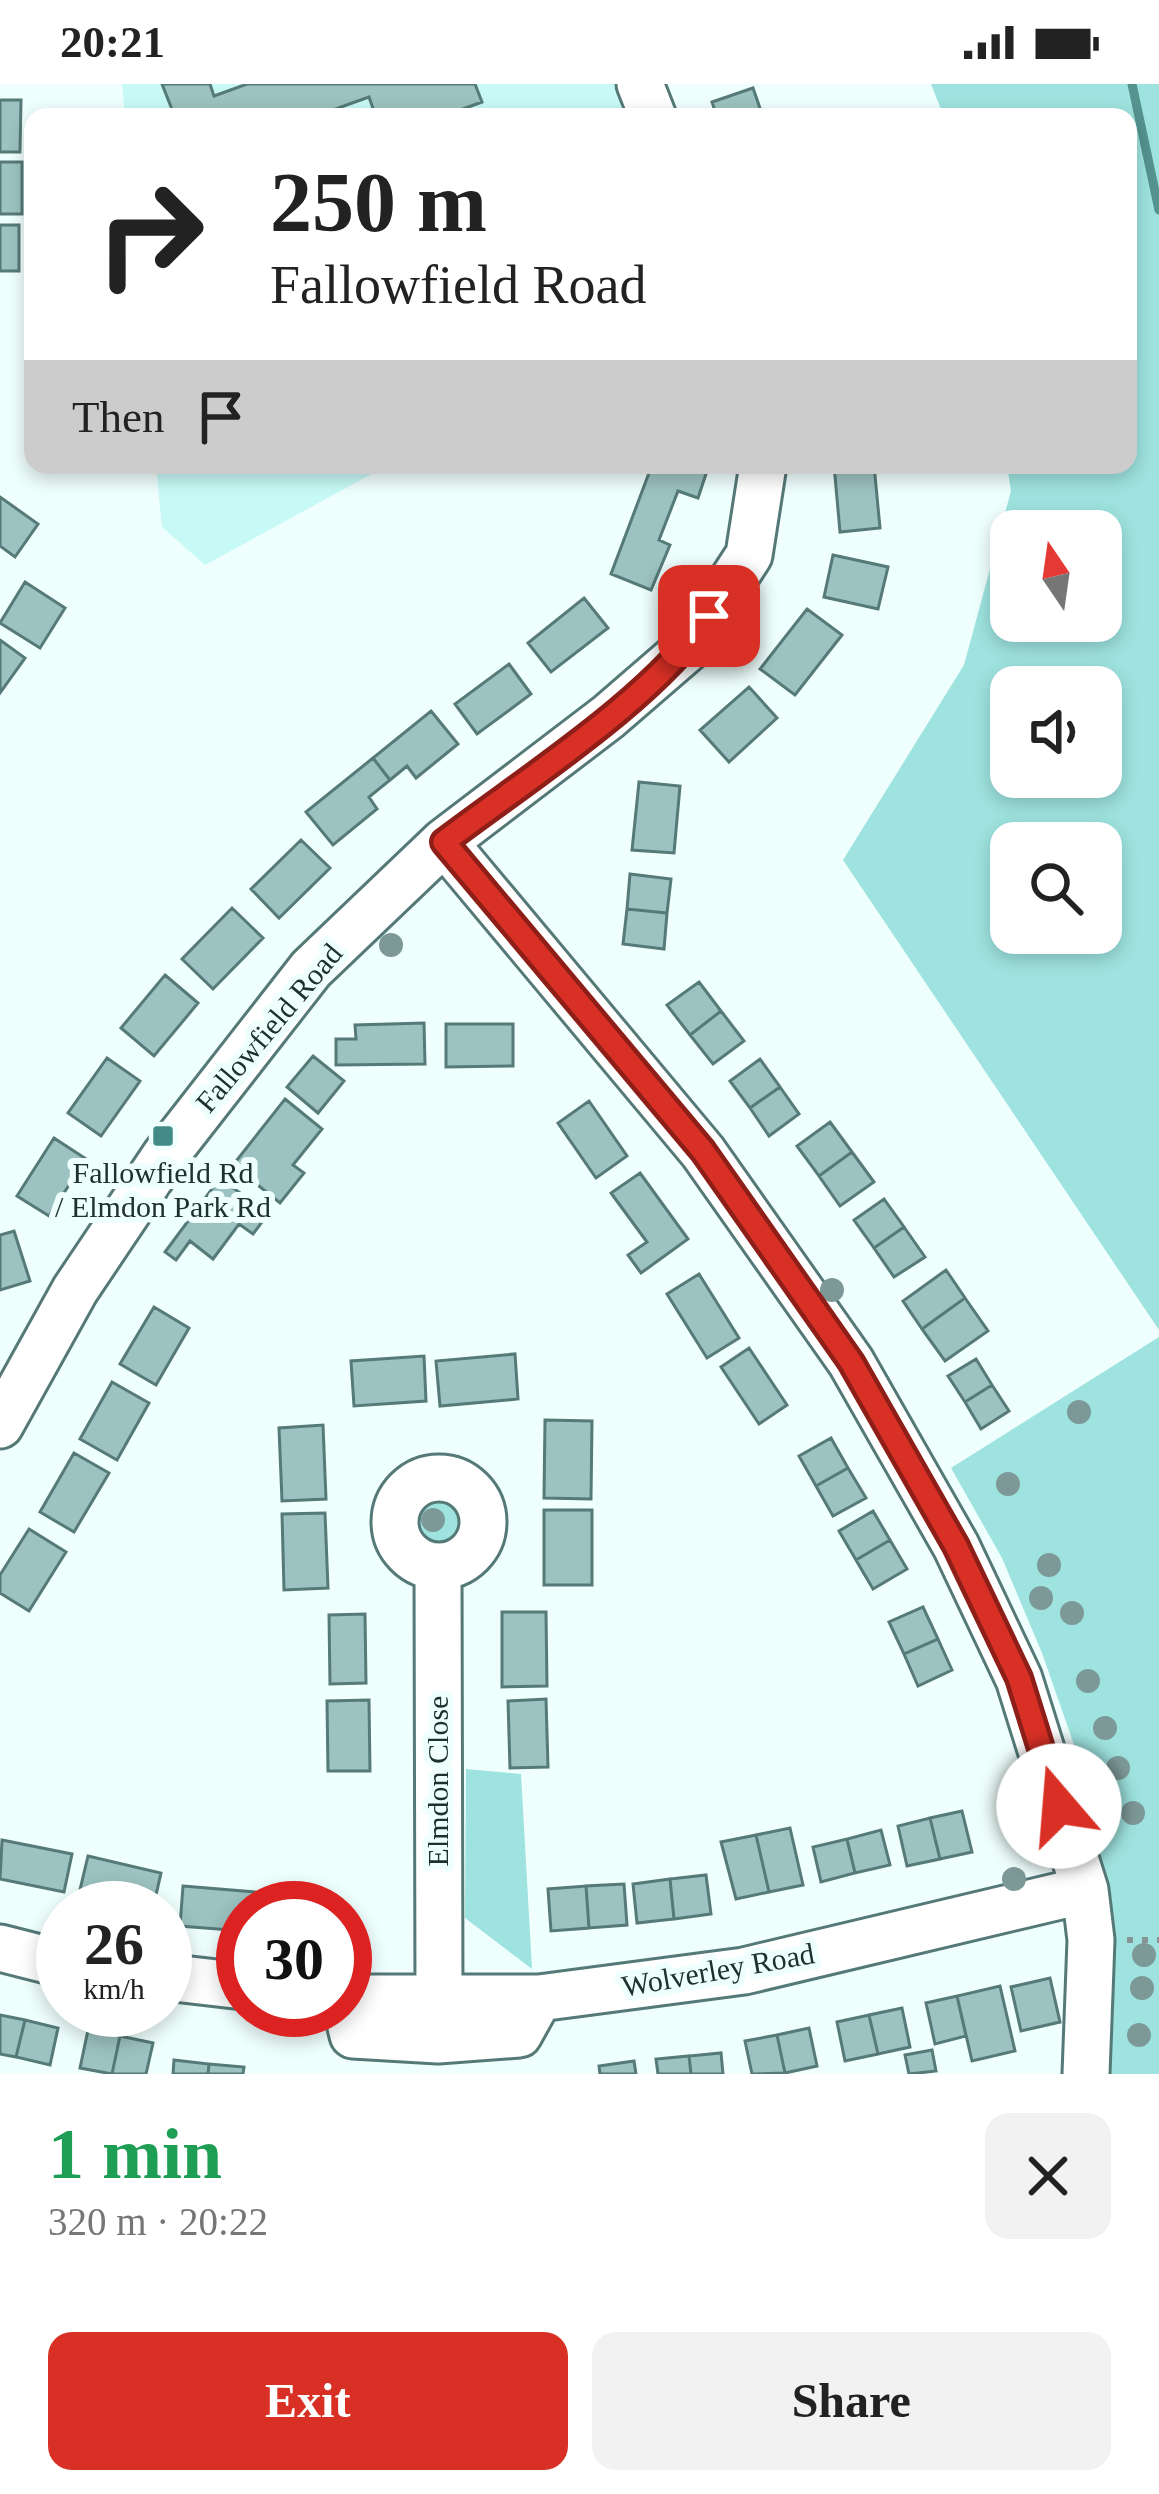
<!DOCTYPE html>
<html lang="en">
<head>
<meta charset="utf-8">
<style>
	body { margin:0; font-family:Georgia,serif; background:#f2f2f2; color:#222; height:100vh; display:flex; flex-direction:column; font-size:45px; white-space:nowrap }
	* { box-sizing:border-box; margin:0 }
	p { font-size:39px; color:#767676 }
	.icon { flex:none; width:66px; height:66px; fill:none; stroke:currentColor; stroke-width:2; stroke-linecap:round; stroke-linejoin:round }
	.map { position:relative; height:1990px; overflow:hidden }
	.sheet { display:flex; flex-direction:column; background:#fff; flex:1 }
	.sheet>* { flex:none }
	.hud { position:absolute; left:24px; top:24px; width:1113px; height:366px; border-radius:24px; box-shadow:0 6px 18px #0003; background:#fff; color:#222; overflow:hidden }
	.needle { width:78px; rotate:347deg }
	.buttons { position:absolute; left:990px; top:426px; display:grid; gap:24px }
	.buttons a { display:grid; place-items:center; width:132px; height:132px; border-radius:24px; background:#fff; box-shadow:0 6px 18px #0003; font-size:60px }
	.speed { position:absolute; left:36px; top:1797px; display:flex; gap:24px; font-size:60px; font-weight:700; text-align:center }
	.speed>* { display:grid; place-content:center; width:156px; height:156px; border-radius:50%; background:#fff; box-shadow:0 6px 18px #0003; line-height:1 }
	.speed small { font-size:30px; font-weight:400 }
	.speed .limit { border:18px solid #d22; background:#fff; color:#111 }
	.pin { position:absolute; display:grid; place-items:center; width:102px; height:102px; color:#fff; margin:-51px; border-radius:24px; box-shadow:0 6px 18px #0006 }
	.me { position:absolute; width:132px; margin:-66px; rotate:342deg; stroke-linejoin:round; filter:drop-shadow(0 0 9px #0008) }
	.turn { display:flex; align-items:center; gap:42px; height:252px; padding:0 48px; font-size:54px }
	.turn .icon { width:156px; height:156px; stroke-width:2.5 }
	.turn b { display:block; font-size:84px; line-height:102px }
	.then { display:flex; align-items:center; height:114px; padding:0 48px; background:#0003; gap:24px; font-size:45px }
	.round { display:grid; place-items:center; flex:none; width:126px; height:126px; border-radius:24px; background:#f2f2f2 }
	.summary { display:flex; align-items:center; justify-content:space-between; height:204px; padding:0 48px }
	h1 { font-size:72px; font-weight:700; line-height:90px; color:#1e9e55 }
	.primary-button { display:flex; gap:24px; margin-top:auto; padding:24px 48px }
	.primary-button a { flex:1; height:138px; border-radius:24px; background:#d93025; color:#fff; font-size:48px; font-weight:700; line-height:138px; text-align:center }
	.primary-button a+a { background:#f2f2f2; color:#222 }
	.status { display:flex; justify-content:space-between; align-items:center; height:84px; padding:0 60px; background:#fff; direction:ltr }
	.status svg { height:33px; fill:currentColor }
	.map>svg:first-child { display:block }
	.built { fill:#c7faf6 }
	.green { fill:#9ee3df; fill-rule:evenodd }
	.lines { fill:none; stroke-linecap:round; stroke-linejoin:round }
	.stream { stroke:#55938f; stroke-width:9 }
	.building { fill:#9cc3c1; stroke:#557a77; stroke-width:3 }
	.minor-casing { stroke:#547977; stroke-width:51 }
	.path { stroke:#869695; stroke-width:6; stroke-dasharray:6 9; stroke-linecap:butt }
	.minor { stroke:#fff; stroke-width:45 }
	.tree { fill:#7d9997 }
	.route-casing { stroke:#8d1f18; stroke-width:30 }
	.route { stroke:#d93025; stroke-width:21 }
	.poi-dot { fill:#438a87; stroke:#effffd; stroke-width:4.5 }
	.labels { text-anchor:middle; stroke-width:12; stroke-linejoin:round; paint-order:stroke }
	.street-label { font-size:30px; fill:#20302f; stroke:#effffd }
	.poi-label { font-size:30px; fill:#20302f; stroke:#effffd }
</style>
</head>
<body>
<div class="status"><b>20:21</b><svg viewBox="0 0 49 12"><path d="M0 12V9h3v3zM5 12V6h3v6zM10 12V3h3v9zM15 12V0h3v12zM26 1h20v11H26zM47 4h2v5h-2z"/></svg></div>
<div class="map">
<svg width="1159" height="1990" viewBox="0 0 1159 1990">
	<rect width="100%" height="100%" fill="#effffd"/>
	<!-- built -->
	<path class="built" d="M122 0H617L629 33H125Z
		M156 381H388L205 481 162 443Z"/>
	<!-- green -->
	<path class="green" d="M931 0H1159V1246L843 776 964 581 1011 407 1007 381H1128V33H944ZM1011 447H1101V537H1011ZM1011 603H1101V693H1011ZM1011 759H1101V849H1011Z
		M1159 1253V1990H1102L1109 1839 1078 1672 1042 1569 1002 1474 951 1384Z
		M407 1437a29 29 0 1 1 58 0a29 29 0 1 1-58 0Z
		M466 1685 521 1690 532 1885 465 1834Z"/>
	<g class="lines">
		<!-- stream -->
		<path class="stream" d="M1132 0 1159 126"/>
	</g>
	<!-- building -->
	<path class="building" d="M162 0H210L214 12 247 0H475L482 18 441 33H376L369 13 324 29 326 33H175Z
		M753 4 763 33H717L712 18Z
		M0 16H21L20 68H0Z
		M0 78H22V130H0Z
		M0 141H19V187H0Z
		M652 381H709L698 414 678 407 659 456 670 461 651 506 611 490Z
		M834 381H874L880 444 840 448Z
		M0 413 38 440 15 473 0 462Z
		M833 471 888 483 878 525 824 513Z
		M25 498 65 524 40 564 0 539Z
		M584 514 608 544 551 588 528 559Z
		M807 525 842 551 795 611 760 585Z
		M0 556 25 574 0 609Z
		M509 580 531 610 477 650 455 620Z
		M749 603 777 634 729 678 700 646Z
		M431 627 458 660 416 694 407 682 390 696 373 674Z
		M373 674 390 696 369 713 377 725 333 761 306 728Z
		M639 698 680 702 674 769 632 766Z
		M301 756 330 784 279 834 251 805Z
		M630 790 671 795 667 829 627 825Z
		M232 824 263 854 213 905 182 875Z
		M627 825 667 829 664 865 623 860Z
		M165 891 198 919 154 972 121 944Z
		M699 898 721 927 690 951 667 921Z
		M721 927 744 957 713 980 690 951Z
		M424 939 425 980 336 981V955H356L355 941Z
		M446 940H513V982L446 983Z
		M313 972 344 997 318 1029 287 1003Z
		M107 974 140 997 101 1052 68 1029Z
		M760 975 780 1003 750 1024 730 997Z
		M780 1003 799 1030 769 1052 750 1024Z
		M285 1015 322 1045 293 1081 304 1089 280 1119 233 1081Z
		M589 1017 627 1072 596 1094 558 1039Z
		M830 1038 852 1068 819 1092 797 1062Z
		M54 1054 86 1075 49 1132 17 1112Z
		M852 1068 874 1098 840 1122 819 1092Z
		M640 1089 688 1155 641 1189 628 1171 647 1158 611 1109Z
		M220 1094 268 1130 253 1150 239 1140 213 1175 190 1157 176 1176 165 1168Z
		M884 1115 904 1143 874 1164 854 1136Z
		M904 1143 925 1173 894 1193 874 1164Z
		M14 1147 30 1197 0 1206V1151Z
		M946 1186 965 1214 922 1245 903 1217Z
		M699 1190 739 1254 707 1274 667 1210Z
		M965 1214 988 1247 945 1277 922 1245Z
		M154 1223 189 1244 156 1301 120 1280Z
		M749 1264 787 1321 759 1340 721 1283Z
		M515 1270 518 1315 440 1322 436 1277Z
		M424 1272 426 1317 354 1322 351 1277Z
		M976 1275 992 1301 965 1318 948 1292Z
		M112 1298 149 1319 117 1376 80 1355Z
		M992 1301 1009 1327 981 1345 965 1318Z
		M545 1336 592 1337 591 1415 544 1414Z
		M323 1341 326 1415 282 1417 279 1344Z
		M831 1354 848 1384 816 1402 799 1372Z
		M74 1369 109 1389 74 1448 40 1428Z
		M848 1384 866 1414 833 1432 816 1402Z
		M544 1426H592V1501H544Z
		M873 1427 890 1456 856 1476 839 1447Z
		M325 1429 328 1504 284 1506 282 1430Z
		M29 1445 66 1468 29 1527 0 1509V1491Z
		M890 1456 907 1485 873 1505 856 1476Z
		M923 1523 938 1555 904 1570 889 1538Z
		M502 1528H546L547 1602 502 1603Z
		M365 1530 366 1599 330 1600 329 1531Z
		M938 1555 952 1586 918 1602 904 1570Z
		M546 1615 548 1683 510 1684 508 1617Z
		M369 1616 370 1687H328L327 1617Z
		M962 1727 972 1768 940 1775 930 1734Z
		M930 1734 940 1775 907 1782 898 1742Z
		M790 1744 803 1801 769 1808 756 1751Z
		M881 1746 890 1781 855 1789 847 1755Z
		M756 1751 769 1808 736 1815 721 1758Z
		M847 1755 855 1789 821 1798 813 1763Z
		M2 1756 72 1770 64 1808 0 1795Z
		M88 1772 161 1789 153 1824H136L79 1810Z
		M706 1791 711 1830 674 1835 670 1795Z
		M670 1795 674 1835 637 1839 633 1800Z
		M624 1800 627 1841 589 1844 586 1802Z
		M183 1802 255 1808 254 1824H243V1847L180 1842Z
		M586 1802 589 1844 551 1847 548 1805Z
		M269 1811 339 1815 338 1824H268Z
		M1050 1894 1060 1938 1021 1947 1011 1903Z
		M1000 1902 1015 1967 972 1977 957 1912Z
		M957 1912 966 1952 935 1960 926 1919Z
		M902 1924 910 1963 878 1970 869 1931Z
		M0 1931 25 1936 16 1973 0 1970Z
		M869 1931 878 1970 845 1977 837 1938Z
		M25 1936 58 1944 50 1981 16 1973Z
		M809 1944 817 1982 785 1989 777 1951Z
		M88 1946 120 1952 112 1990 80 1984Z
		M777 1951 785 1989 752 1990 745 1957Z
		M120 1952 153 1959 146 1990H112Z
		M932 1966 936 1987 909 1990 905 1971Z
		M721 1969 723 1990H691L689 1972Z
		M689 1972 691 1990H658L656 1975Z
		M174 1976 209 1980 208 1990H173Z
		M634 1977 636 1990H600L599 1982Z
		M209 1980 244 1983 243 1990H208Z"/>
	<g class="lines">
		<defs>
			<path id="minor" d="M640 0 653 33
				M444 758 703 1068 851 1278 956 1462 1019 1595 1085 1806 1091 1856 1086 1990
				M0 1341 75 1206 165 1072 311 885 444 758 608 633 689 563 749 471 763 381
				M395 1438a44 44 0 1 1 88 0a44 44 0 1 1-88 0Z
				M438 1483 439 1911
				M0 1864 63 1880
				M165 1893 243 1902
				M345 1914H539L744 1887 1085 1806
				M345 1918 353 1951 438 1956 519 1950 539 1914"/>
		</defs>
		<!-- minor casing -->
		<use href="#minor" class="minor-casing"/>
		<!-- path -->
		<path class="path" d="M1127 1856H1159"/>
		<!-- minor -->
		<use href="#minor" class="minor"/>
	</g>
	<!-- trees -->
	<g class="tree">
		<circle cx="391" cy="861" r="12"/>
		<circle cx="832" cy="1206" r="12"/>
		<circle cx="1079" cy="1328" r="12"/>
		<circle cx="1008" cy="1400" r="12"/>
		<circle cx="433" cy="1436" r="12"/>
		<circle cx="1049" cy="1481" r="12"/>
		<circle cx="1041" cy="1514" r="12"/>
		<circle cx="1072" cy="1529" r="12"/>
		<circle cx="1088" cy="1597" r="12"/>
		<circle cx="1105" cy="1644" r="12"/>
		<circle cx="1118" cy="1684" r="12"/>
		<circle cx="1133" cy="1729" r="12"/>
		<circle cx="1014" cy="1795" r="12"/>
		<circle cx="1144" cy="1871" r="12"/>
		<circle cx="1142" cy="1904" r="12"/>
		<circle cx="1139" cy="1951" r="12"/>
	</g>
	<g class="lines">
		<defs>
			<path id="route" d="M709 532C655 614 524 697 444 758L703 1067 851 1278 956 1462 1019 1594 1059 1722"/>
		</defs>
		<!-- route casing -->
		<use href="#route" class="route-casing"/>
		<!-- route -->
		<use href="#route" class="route"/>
	</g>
	<!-- markers -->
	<rect class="poi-dot" x="151" y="1040" width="24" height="24" rx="6"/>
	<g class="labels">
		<!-- street labels -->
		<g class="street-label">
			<text transform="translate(269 944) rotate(-50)" y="10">Fallowfield Road</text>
			<text transform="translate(438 1697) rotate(-90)" y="10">Elmdon Close</text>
			<text transform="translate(718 1886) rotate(-10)" y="10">Wolverley Road</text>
		</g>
		<!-- poi labels -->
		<g class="poi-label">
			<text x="163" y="1099">Fallowfield Rd<tspan x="163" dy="34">/ Elmdon Park Rd</tspan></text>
		</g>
	</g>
</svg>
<div class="buttons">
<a><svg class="needle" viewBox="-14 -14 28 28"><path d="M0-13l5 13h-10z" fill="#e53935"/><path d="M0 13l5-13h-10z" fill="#767676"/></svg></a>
<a><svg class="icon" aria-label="sound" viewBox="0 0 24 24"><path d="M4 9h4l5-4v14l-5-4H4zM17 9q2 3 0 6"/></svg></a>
<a><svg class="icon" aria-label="search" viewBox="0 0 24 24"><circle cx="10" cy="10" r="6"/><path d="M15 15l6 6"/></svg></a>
</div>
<div class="speed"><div>26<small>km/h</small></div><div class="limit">30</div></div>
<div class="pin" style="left:709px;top:532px;background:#d93025"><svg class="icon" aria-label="arrive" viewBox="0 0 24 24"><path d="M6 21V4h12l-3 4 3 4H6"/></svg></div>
<svg class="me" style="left:1059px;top:1722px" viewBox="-20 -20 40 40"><circle r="19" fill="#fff"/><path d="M0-13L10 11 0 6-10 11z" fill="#d93025"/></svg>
<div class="hud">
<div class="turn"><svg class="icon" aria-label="right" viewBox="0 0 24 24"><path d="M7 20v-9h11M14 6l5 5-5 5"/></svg><div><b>250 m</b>Fallowfield Road</div></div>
<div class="then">Then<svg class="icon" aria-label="arrive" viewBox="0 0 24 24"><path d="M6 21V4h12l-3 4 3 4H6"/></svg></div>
</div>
</div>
<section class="sheet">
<div class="summary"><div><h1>1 min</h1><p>320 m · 20:22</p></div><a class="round"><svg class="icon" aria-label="close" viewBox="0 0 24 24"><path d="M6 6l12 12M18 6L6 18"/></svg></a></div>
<div class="primary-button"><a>Exit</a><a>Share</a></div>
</section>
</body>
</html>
